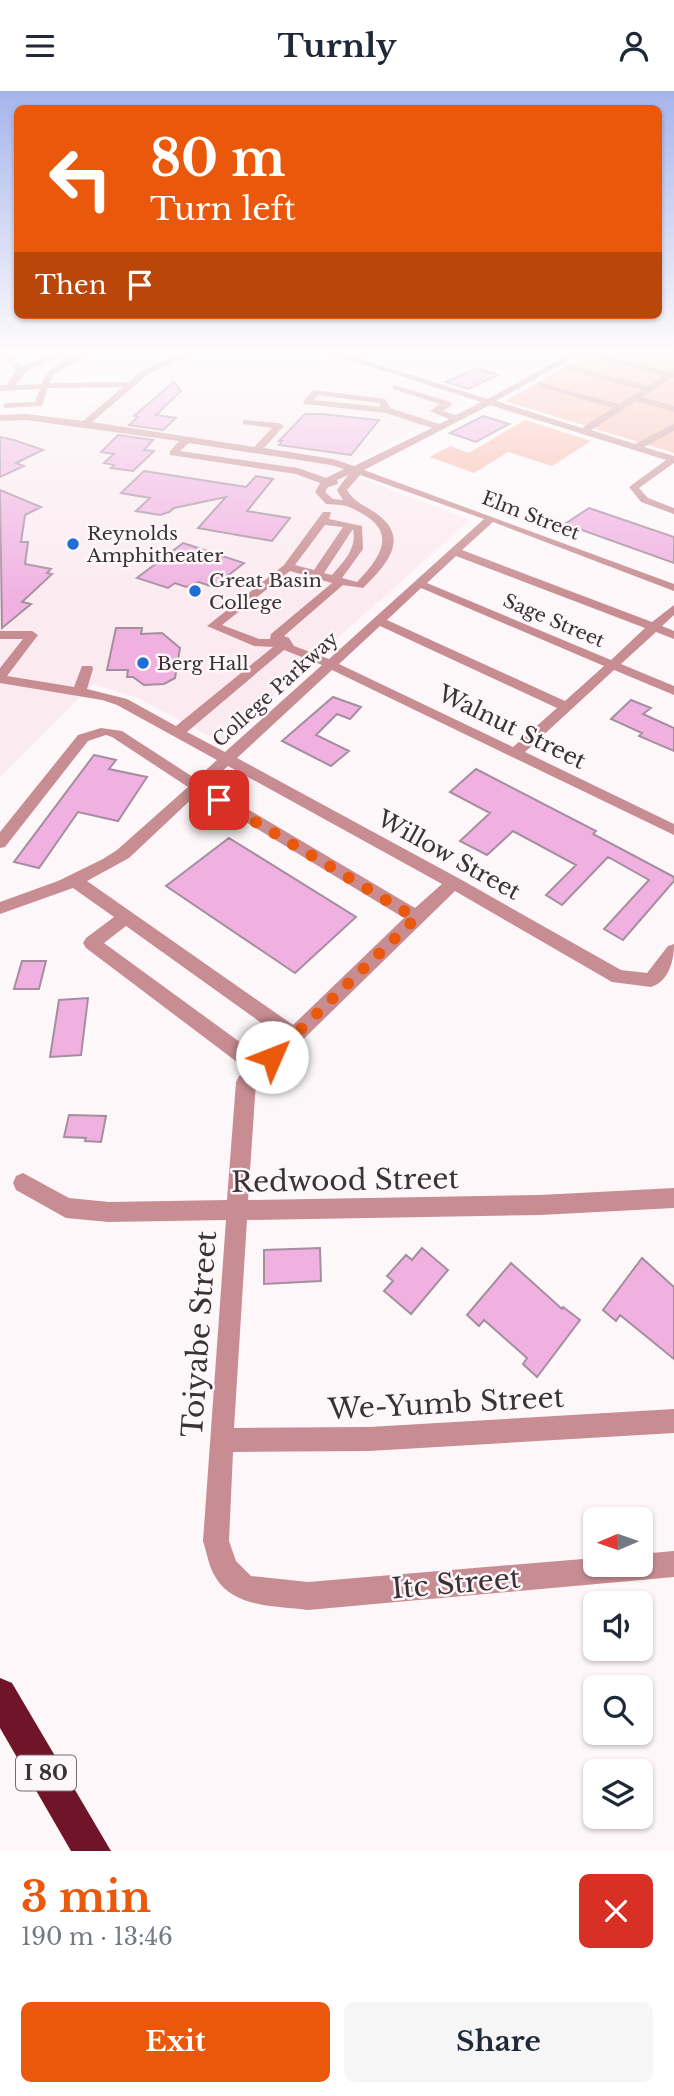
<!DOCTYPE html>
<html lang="en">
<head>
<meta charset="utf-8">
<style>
	body { margin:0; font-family:"Libre Baskerville",serif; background:#f6f6f7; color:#1f2937; height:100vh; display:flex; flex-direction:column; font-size:26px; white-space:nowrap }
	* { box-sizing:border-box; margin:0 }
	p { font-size:23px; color:#747a83 }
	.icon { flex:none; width:38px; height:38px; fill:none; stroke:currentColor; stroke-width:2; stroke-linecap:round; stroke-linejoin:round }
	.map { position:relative; height:1760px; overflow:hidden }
	.drawer { display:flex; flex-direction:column; background:#fff; flex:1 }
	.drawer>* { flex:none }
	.top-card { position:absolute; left:14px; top:14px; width:648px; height:214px; border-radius:10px; box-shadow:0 2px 5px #0004; background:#ea580c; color:#fff; overflow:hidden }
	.needle { width:46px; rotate:268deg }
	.controls { position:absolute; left:583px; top:1416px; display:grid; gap:14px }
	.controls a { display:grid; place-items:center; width:70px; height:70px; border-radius:10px; background:#fff; box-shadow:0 2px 5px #0004; font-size:35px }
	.pin { position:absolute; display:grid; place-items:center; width:60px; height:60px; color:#fff; margin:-30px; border-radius:14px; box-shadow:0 4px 10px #0006 }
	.me { position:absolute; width:77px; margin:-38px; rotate:46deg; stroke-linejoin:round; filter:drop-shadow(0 0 5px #0008) }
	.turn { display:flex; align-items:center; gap:24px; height:147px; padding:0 21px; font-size:32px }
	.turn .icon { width:91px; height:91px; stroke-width:2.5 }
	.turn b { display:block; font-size:49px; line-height:60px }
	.then { display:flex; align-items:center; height:66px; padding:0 21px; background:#0003; gap:14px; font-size:26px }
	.round { display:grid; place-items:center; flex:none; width:74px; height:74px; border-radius:10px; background:#f6f6f7 }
	.headline { display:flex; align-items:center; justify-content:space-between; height:119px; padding:0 21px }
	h1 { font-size:42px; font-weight:800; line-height:52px; color:#ea580c }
	.action { display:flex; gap:14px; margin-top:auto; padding:14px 21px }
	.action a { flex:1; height:80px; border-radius:10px; background:#ea580c; color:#fff; font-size:28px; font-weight:800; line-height:80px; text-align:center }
	.action a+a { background:#f6f6f7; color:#1f2937 }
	header { display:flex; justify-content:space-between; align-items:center; height:91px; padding:0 21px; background:#fff; font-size:32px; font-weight:800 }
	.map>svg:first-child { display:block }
	.built { fill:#fbebf1 }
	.green { fill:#f8b6a8 }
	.building { fill:#f0b1e1; stroke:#a58e9f; stroke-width:2 }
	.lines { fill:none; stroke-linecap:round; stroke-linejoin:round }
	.minor { fill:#c78d92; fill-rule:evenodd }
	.highway { fill:#70142a; fill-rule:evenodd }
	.route { stroke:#ea580c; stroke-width:12; stroke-dasharray:0 21.6 }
	.poi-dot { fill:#216dd8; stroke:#fdf7f9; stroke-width:2.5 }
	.labels { text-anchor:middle; stroke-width:5; stroke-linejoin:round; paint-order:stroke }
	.far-street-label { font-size:19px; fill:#3c3135; stroke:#fdf7f9 }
	.far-poi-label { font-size:19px; fill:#3c3135; stroke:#fdf7f9; text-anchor:start }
	.shield { fill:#fdf7f9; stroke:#766c70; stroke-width:2 }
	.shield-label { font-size:21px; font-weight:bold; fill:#3c3135 }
	.street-label { font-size:23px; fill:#3c3135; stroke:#fdf7f9 }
	.near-street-label { font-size:28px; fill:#3c3135; stroke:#fdf7f9 }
</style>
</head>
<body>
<header><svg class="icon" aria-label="menu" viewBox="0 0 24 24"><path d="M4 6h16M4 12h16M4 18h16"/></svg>Turnly<svg class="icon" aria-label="person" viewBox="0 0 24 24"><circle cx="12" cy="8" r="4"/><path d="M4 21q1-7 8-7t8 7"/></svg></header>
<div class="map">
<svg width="674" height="1760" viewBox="0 0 674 1760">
	<rect width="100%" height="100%" fill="#fdf7f9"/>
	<!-- built -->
	<path class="built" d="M133 282 247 297 400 289 467 311 340 379 470 429 221 651 138 607 93 593 0 686V324L21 322 74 327Z"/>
	<!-- green -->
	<path class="green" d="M591 262H674V362L505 310Z
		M525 329 591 350 552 375 508 361 474 382 430 366 450 355 469 362Z"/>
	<!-- building -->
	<path class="building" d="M477 277 498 284 469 298 446 291Z
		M174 291 181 300 156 324 176 327 163 339 129 334 138 326 134 325Z
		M305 323H321L379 329 351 364 279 354 282 350H279Z
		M483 325 509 333 476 351 450 342Z
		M118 344 153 349 144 359 154 360 133 380 111 377 114 374 104 372 114 363 101 361Z
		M0 346 14 349 43 359 16 372 24 375 0 386Z
		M144 380 246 396 256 385 273 388 247 420 290 427 272 450 198 437 226 406 174 417 169 421 160 424 136 420 150 407 121 402Z
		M0 399 41 416 25 424 21 451H28L25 473 51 478 47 482 52 483 22 511 31 513 2 537Z
		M589 417 674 446V472L565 433Z
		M183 452 244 472 213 496 199 491 186 496 175 492 168 497 137 487Z
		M116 537H142L141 543 162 542 180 557 175 587 164 593 144 594 133 586H127L128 579H107Z
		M333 606 361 616 350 628 337 623 316 644 349 660 331 675 282 650Z
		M631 609 651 617 643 623 674 637V660L639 645 642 642 611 628Z
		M94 664 116 669 109 678 147 686 118 730 78 721 39 777 14 771Z
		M476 678 596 740 593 743 674 786V790L623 849 604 838 649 789 608 766 562 814 546 804 576 774 513 740 487 764 460 750 490 722 450 701Z
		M229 747 356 826 295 882 166 795Z
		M22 870H46L39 898H14Z
		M88 907 81 964 50 966 59 909Z
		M69 1024 106 1025 101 1051 85 1050 86 1047 64 1046Z
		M320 1157 321 1190 264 1193V1159Z
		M422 1157 448 1179 411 1223 384 1200 393 1190 387 1185 406 1164 412 1169Z
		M642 1167 674 1196V1268L620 1224 616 1230 603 1219Z
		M511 1172 562 1218 563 1216 580 1229 537 1286 523 1273 527 1267 484 1229 479 1235 467 1224Z"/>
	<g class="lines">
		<!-- minor -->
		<path class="minor" d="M3 262H11L21 276 58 262H70L28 279 15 294 42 293C47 276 71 262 89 262L53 284 50 292 129 291 141 280 182 262H193L147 284 92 331 254 356 272 337 243 333V329L279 332 284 335 264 357 333 368 354 375 432 337 386 322 304 313 303 311 313 299 385 308 390 317 439 333 449 328 430 320 440 313 393 298V294L451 311V315L442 320 456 324 481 311 328 262H341L488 308 571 262H581L496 310 582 337 613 317 537 295V291L619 313 642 299 567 278V274L648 295 664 285 587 264 594 262 670 281 674 279V286L642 306 674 315V321L636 310 591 339 635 353 674 333V340L644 356 674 365V372L639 397 648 407 674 417V423L641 411 629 396 666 369 490 314 364 379 674 493V500L493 431 462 459 652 531 674 514V524L662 535 674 540V548L656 541 621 573 674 595V604L614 579 525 661 674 733V744L332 579 237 667 460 788 621 879 647 882 668 855 674 853C674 870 669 890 651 896L612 891 455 800 279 972 272 974 237 971 86 857 83 852 86 847 114 826 73 797 0 823V811L58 790 103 768 117 759 188 696 112 646 106 644 88 650 5 756 0 757V741L78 644 101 637 122 640 196 688 217 669 117 614 102 609 0 592V577L23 548H0V540H32L38 544 7 585 74 596 82 575H92L93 578 87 598 127 608 176 635 273 556 254 555 207 535 284 474 323 421H331L329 428 362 435 363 458 342 487 357 491C388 459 396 436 349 416 343 413 333 414 326 413L315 401 320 392 296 383 170 364V360L179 350 26 329 0 330V324L26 323 83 330 123 296 48 297 42 315 4 317V313L7 312 35 311 40 298 0 300V294H6L16 280ZM318 304 379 312 381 316 314 309ZM189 352 331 374 344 378 326 387 298 377 180 360ZM348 384 337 399 343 409 333 408 325 401 328 396 338 393 337 389ZM360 384 484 428 329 568 294 555 289 547 284 545 343 494 363 497C384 476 412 448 377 423 365 414 356 413 347 399ZM325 434 343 436 314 479 295 474ZM353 438C357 458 344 470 332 484L324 482ZM456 465 645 537 611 569 427 492ZM290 480 332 492 271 543 270 548H259L222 534ZM421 497 604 575 565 610 387 529ZM380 535 557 617 513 656 339 573ZM284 559 322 574 225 661 187 641ZM228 675 442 793 415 817 207 694ZM198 702 404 827 293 934 87 790 129 767ZM126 835 281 946 268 958 248 957 104 852Z
			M246 983 253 985 256 991 248 1109 540 1104 674 1097V1117L540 1124 247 1129 234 1337 369 1336 674 1318V1342L369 1360 233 1361 229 1450 236 1470 251 1485 308 1491 595 1467V1474H640V1463L674 1460V1486L308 1519C277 1515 234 1517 216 1487 209 1477 207 1462 203 1450L226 1129 109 1131 66 1127 16 1099 13 1092 16 1085 23 1082 69 1107 109 1111 227 1109 236 991 239 985Z"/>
		<!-- highway -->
		<path class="highway" d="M0 1587 12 1592 111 1760H71L0 1637Z"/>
	</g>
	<!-- sky -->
	<linearGradient id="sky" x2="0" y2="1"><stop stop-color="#a5b4ec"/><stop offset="0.51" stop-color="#fefbfc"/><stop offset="1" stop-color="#fefbfc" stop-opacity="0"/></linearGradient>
	<rect width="674" height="509" fill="url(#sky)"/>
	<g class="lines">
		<!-- route -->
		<path class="route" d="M219 709 416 827 272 966"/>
	</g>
	<!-- markers -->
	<g class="poi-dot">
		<circle cx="73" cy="453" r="7"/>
		<circle cx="195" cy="500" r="7"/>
		<circle cx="143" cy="572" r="7"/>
	</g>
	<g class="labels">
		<!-- far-street labels -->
		<g class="far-street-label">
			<text transform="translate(531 424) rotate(21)" y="7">Elm Street</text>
			<text transform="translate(554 529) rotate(23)" y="7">Sage Street</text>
			<text transform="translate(275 598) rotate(-42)" y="7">College Parkway</text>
		</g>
		<!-- far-poi labels -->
		<g class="far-poi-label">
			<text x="87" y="449">Reynolds<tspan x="87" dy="22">Amphitheater</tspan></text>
			<text x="209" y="496">Great Basin<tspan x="209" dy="22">College</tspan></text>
			<text x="157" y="579">Berg Hall</text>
		</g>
		<!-- shield labels -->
		<rect class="shield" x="16" y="1664.5" width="60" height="35" rx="5"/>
		<g class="shield-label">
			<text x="46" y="1689">I 80</text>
		</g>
		<!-- street labels -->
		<g class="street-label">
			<text transform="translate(512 636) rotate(26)" y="8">Walnut Street</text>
			<text transform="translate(449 764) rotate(29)" y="8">Willow Street</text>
		</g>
		<!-- near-street labels -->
		<g class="near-street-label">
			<text transform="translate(345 1089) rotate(-1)" y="10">Redwood Street</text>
			<text transform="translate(199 1243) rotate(-86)" y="10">Toiyabe Street</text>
			<text transform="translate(446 1312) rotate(-3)" y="10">We-Yumb Street</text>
			<text transform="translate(456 1492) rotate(-5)" y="10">Itc Street</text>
		</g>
	</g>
</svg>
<div class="controls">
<a><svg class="needle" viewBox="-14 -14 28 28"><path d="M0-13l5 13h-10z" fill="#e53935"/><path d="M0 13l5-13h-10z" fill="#747a83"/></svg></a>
<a><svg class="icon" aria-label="sound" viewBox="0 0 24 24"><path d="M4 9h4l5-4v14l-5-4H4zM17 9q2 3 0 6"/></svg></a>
<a><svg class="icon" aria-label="search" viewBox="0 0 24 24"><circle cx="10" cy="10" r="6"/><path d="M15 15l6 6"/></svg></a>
<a><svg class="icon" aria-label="layers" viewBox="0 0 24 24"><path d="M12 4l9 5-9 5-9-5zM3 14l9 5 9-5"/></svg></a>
</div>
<div class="pin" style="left:219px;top:709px;background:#d93025"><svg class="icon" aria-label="arrive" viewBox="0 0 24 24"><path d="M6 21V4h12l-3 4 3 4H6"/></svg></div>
<svg class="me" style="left:272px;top:966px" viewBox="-20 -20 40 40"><circle r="19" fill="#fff"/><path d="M0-13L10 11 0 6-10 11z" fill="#ea580c"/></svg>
<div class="top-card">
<div class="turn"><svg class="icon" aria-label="left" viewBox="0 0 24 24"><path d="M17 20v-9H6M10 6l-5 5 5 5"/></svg><div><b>80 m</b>Turn left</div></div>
<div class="then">Then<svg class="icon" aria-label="arrive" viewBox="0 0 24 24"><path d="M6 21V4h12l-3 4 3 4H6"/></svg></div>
</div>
</div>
<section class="drawer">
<div class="headline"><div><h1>3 min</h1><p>190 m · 13:46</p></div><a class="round" style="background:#d93025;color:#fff"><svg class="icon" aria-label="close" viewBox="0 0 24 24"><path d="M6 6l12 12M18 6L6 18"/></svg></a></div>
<div class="action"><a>Exit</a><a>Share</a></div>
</section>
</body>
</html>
